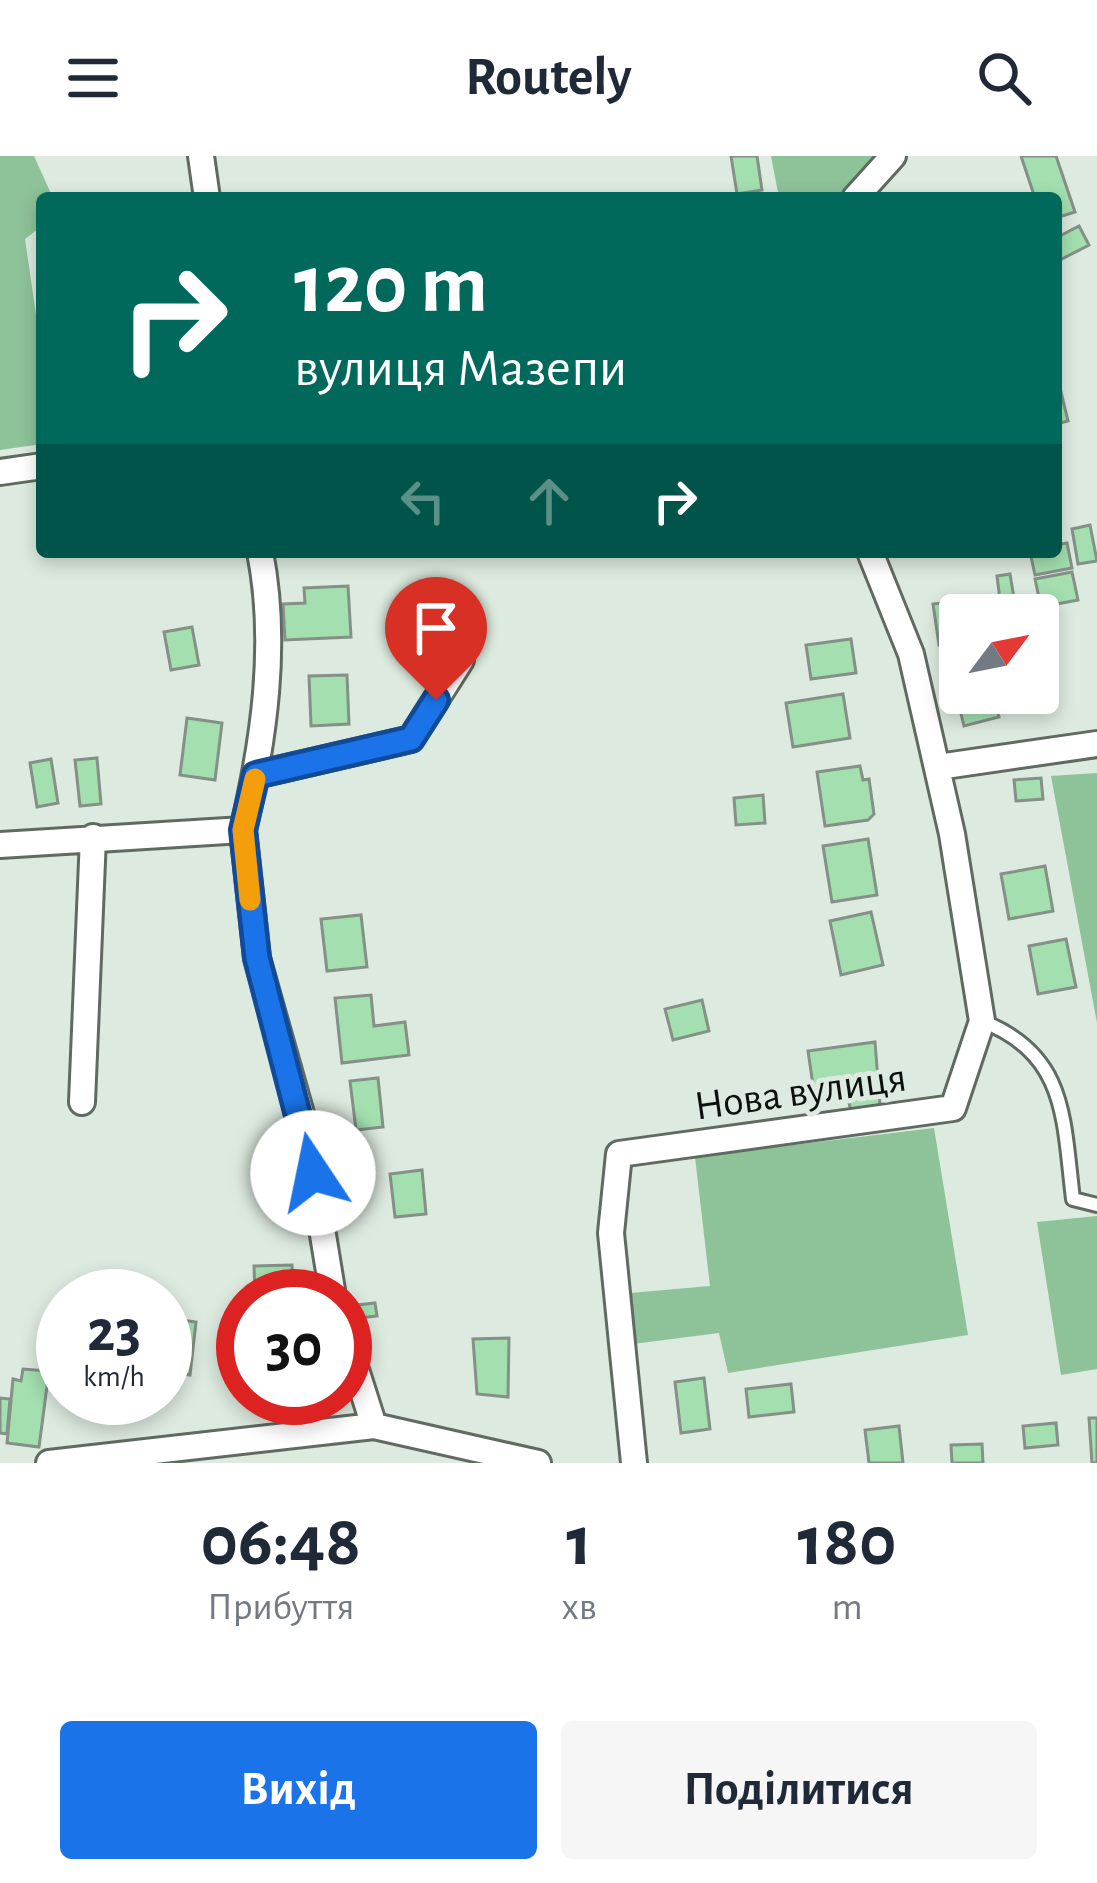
<!DOCTYPE html>
<html lang="uk">
<head>
<meta charset="utf-8">
<style>
	body { margin:0; font-family:"Alegreya Sans",sans-serif; background:#f6f6f7; color:#1f2937; height:100vh; display:flex; flex-direction:column; font-size:45px; white-space:nowrap }
	* { box-sizing:border-box; margin:0 }
	p { font-size:39px; color:#747a83 }
	.icon { flex:none; width:66px; height:66px; fill:none; stroke:currentColor; stroke-width:2; stroke-linecap:round; stroke-linejoin:round }
	.map { position:relative; height:1307px; overflow:hidden }
	.details { display:flex; flex-direction:column; background:#fff; flex:1 }
	.details>* { flex:none }
	.top-card { position:absolute; left:36px; top:36px; width:1026px; height:366px; border-radius:12px; box-shadow:0 6px 18px #0003; background:#00695c; color:#fff; overflow:hidden }
	.needle { width:78px; rotate:58deg }
	.buttons { position:absolute; left:939px; top:438px; display:grid; gap:24px }
	.buttons a { display:grid; place-items:center; width:120px; height:120px; border-radius:12px; background:#fff; box-shadow:0 6px 18px #0003; font-size:60px }
	.speed { position:absolute; left:36px; top:1113px; display:flex; gap:24px; font-size:60px; font-weight:700; text-align:center }
	.speed>* { display:grid; place-content:center; width:156px; height:156px; border-radius:50%; background:#fff; box-shadow:0 6px 18px #0003; line-height:1 }
	.speed small { font-size:30px; font-weight:400 }
	.speed .limit { border:18px solid #d22; background:#fff; color:#111 }
	.pin { position:absolute; display:grid; place-items:center; width:102px; height:102px; color:#fff; margin:-123px -51px; border-radius:50% 50% 50% 0; rotate:-45deg; box-shadow:0 0 12px #0007 }
	.pin .icon { rotate:45deg }
	.me { position:absolute; width:132px; margin:-66px; rotate:349deg; stroke-linejoin:round; filter:drop-shadow(0 0 9px #0008) }
	.turn { display:flex; align-items:center; gap:42px; height:252px; padding:0 60px; font-size:54px }
	.turn .icon { width:156px; height:156px; stroke-width:2.5 }
	.turn b { display:block; font-size:84px; line-height:102px }
	.lanes { display:flex; align-items:center; height:114px; padding:0 60px; background:#0003; justify-content:center; gap:60px; direction:ltr }
	.lanes .off { opacity:.35 }
	.eta { display:flex; justify-content:space-evenly; align-items:center; height:204px; text-align:center }
	.eta b { font-size:72px; font-weight:700; line-height:84px }
	.action { display:flex; gap:24px; margin-top:auto; padding:24px 60px }
	.action a { flex:1; height:138px; border-radius:12px; background:#1a73e8; color:#fff; font-size:48px; font-weight:700; line-height:138px; text-align:center }
	.action a+a { background:#f6f6f7; color:#1f2937 }
	header { display:flex; justify-content:space-between; align-items:center; height:156px; padding:0 60px; background:#fff; font-size:54px; font-weight:700 }
	.map>svg:first-child { display:block }
	.green { fill:#8ec299 }
	.building { fill:#a3dfaf; stroke:#859087; stroke-width:3 }
	.lines { fill:none; stroke-linecap:round; stroke-linejoin:round }
	.service-casing { stroke:#5f6a61; stroke-width:18 }
	.minor-casing { stroke:#5f6a61; stroke-width:30 }
	.service { stroke:#fff; stroke-width:12 }
	.minor { stroke:#fff; stroke-width:24 }
	.route-casing { stroke:#114b97; stroke-width:30 }
	.route { stroke:#1a73e8; stroke-width:21 }
	.slow { stroke:#f59e0b; stroke-width:21 }
	.labels { text-anchor:middle; stroke-width:10; stroke-linejoin:round; paint-order:stroke }
	.street-label { font-size:42px; fill:#0d110e; stroke:#ddeadf }
</style>
</head>
<body>
<header><svg class="icon" aria-label="menu" viewBox="0 0 24 24"><path d="M4 6h16M4 12h16M4 18h16"/></svg>Routely<svg class="icon" aria-label="search" viewBox="0 0 24 24"><circle cx="10" cy="10" r="6"/><path d="M15 15l6 6"/></svg></header>
<div class="map">
<svg width="1097" height="1307" viewBox="0 0 1097 1307">
	<rect width="100%" height="100%" fill="#ddeadf"/>
	<!-- green -->
	<path class="green" d="M0 0H34L53 42H42V70L25 83 42 200V288L0 294Z
		M771 0H879L840 42H779Z
		M1097 617V867L1051 620Z
		M934 972 968 1179 728 1217 719 1177 633 1188 630 1137 710 1130 695 1001Z
		M1097 1060V1213L1061 1219 1037 1066Z"/>
	<!-- building -->
	<path class="building" d="M731 0H757L762 34 737 38Z
		M1021 0H1056L1075 56 1056 62V42H1035Z
		M1079 70 1089 89 1056 106V82Z
		M1061 236 1068 265 1056 268V237Z
		M1090 369 1097 405 1078 408 1072 373Z
		M1067 387 1072 412 1035 419 1030 396H1056V389Z
		M1072 416 1078 444 1041 451 1035 423Z
		M1010 418 1014 442 1000 444 997 420Z
		M348 430 351 481 285 484 283 448 305 447 304 432Z
		M971 443 973 459H960V486L939 489 933 448Z
		M192 471 199 509 171 514 164 476Z
		M851 483 856 517 811 523 806 489Z
		M960 515V537H993L999 561 964 570 951 517Z
		M347 519 349 568 311 570 309 520Z
		M843 538 850 582 793 591 786 547Z
		M187 562 222 567 215 624 180 619Z
		M97 602 101 648 80 650 75 604Z
		M51 603 58 647 37 651 30 607Z
		M860 610 863 624 869 623 874 658 868 664 825 670 817 616Z
		M1041 622 1043 643 1016 645 1014 624Z
		M763 639 765 667 736 669 734 642Z
		M868 683 877 739 832 746 823 690Z
		M1045 710 1053 755 1009 763 1001 718Z
		M871 756 883 809 841 819 830 765Z
		M361 759 367 811 327 815 321 763Z
		M1066 783 1076 831 1038 838 1029 790Z
		M371 839 374 870 405 866 409 899 342 907 335 842Z
		M702 844 709 875 673 884 665 853Z
		M875 886 880 949 851 955 847 939 815 943 808 895Z
		M378 922 383 971 356 974 350 925Z
		M422 1014 426 1058 395 1061 390 1018Z
		M292 1109 293 1140H255L254 1110Z
		M375 1147 377 1160 350 1163 348 1150Z
		M165 1154 175 1156 174 1163 196 1166 190 1219 167 1216Z
		M509 1182 508 1241 477 1238 473 1183Z
		M23 1213 49 1215 39 1291 7 1287 13 1223 21 1225Z
		M704 1222 710 1273 681 1277 675 1226Z
		M791 1228 794 1256 749 1261 746 1233Z
		M0 1242 10 1243 7 1278 0 1277Z
		M1089 1262H1097V1307H1092Z
		M1056 1267 1058 1289 1025 1292 1023 1270Z
		M899 1270 903 1307H869L865 1274Z
		M982 1288 983 1307H952L951 1289Z"/>
	<g class="lines">
		<defs>
			<path id="service" d="M982 865C1067 899 1063 961 1073 1043L1097 1049"/>
			<path id="minor" d="M201 0 207 42
				M855 42 893 0
				M0 316 42 310
				M938 611 1097 588
				M256 619 411 583 461 504
				M243 674 257 802 306 975 333 1140
				M0 689 243 674C264 584 278 487 260 396
				M82 946 93 681
				M345 1179 374 1270
				M49 1307 374 1270 538 1307
				M634 1307 611 1077 619 998 953 952 982 865 952 678 911 498 870 396"/>
		</defs>
		<!-- service casing -->
		<use href="#service" class="service-casing"/>
		<!-- minor casing -->
		<use href="#minor" class="minor-casing"/>
		<!-- service -->
		<use href="#service" class="service"/>
		<!-- minor -->
		<use href="#minor" class="minor"/>
	</g>
	<g class="lines">
		<defs>
			<path id="route" d="M313 1017 257 802 243 674 256 619 411 583 436 544"/>
		</defs>
		<!-- route casing -->
		<use href="#route" class="route-casing"/>
		<!-- route -->
		<use href="#route" class="route"/>
		<!-- slow -->
		<path class="slow" d="M250 744 243 674 255 623"/>
	</g>
	<g class="labels">
		<!-- street labels -->
		<g class="street-label">
			<text transform="translate(800 934) rotate(-8)" y="15">Нова вулиця</text>
		</g>
	</g>
</svg>
<div class="buttons">
<a><svg class="needle" viewBox="-14 -14 28 28"><path d="M0-13l5 13h-10z" fill="#e53935"/><path d="M0 13l5-13h-10z" fill="#747a83"/></svg></a>
</div>
<div class="speed"><div>23<small>km/h</small></div><div class="limit">30</div></div>
<div class="pin" style="left:436px;top:544px;background:#d93025"><svg class="icon" aria-label="arrive" viewBox="0 0 24 24"><path d="M6 21V4h12l-3 4 3 4H6"/></svg></div>
<svg class="me" style="left:313px;top:1017px" viewBox="-20 -20 40 40"><circle r="19" fill="#fff"/><path d="M0-13L10 11 0 6-10 11z" fill="#1a73e8"/></svg>
<div class="top-card">
<div class="turn"><svg class="icon" aria-label="right" viewBox="0 0 24 24"><path d="M7 20v-9h11M14 6l5 5-5 5"/></svg><div><b>120 m</b>вулиця Мазепи</div></div>
<div class="lanes"><svg class="icon off" aria-label="left" viewBox="0 0 24 24"><path d="M17 20v-9H6M10 6l-5 5 5 5"/></svg><svg class="icon off" aria-label="ahead" viewBox="0 0 24 24"><path d="M12 20V5M6 11l6-6 6 6"/></svg><svg class="icon" aria-label="right" viewBox="0 0 24 24"><path d="M7 20v-9h11M14 6l5 5-5 5"/></svg></div>
</div>
</div>
<section class="details">
<div class="eta">
<div><b>06:48</b><p>Прибуття</p></div>
<div><b>1</b><p>хв</p></div>
<div><b>180</b><p>m</p></div>
</div>
<div class="action"><a>Вихід</a><a>Поділитися</a></div>
</section>
</body>
</html>
